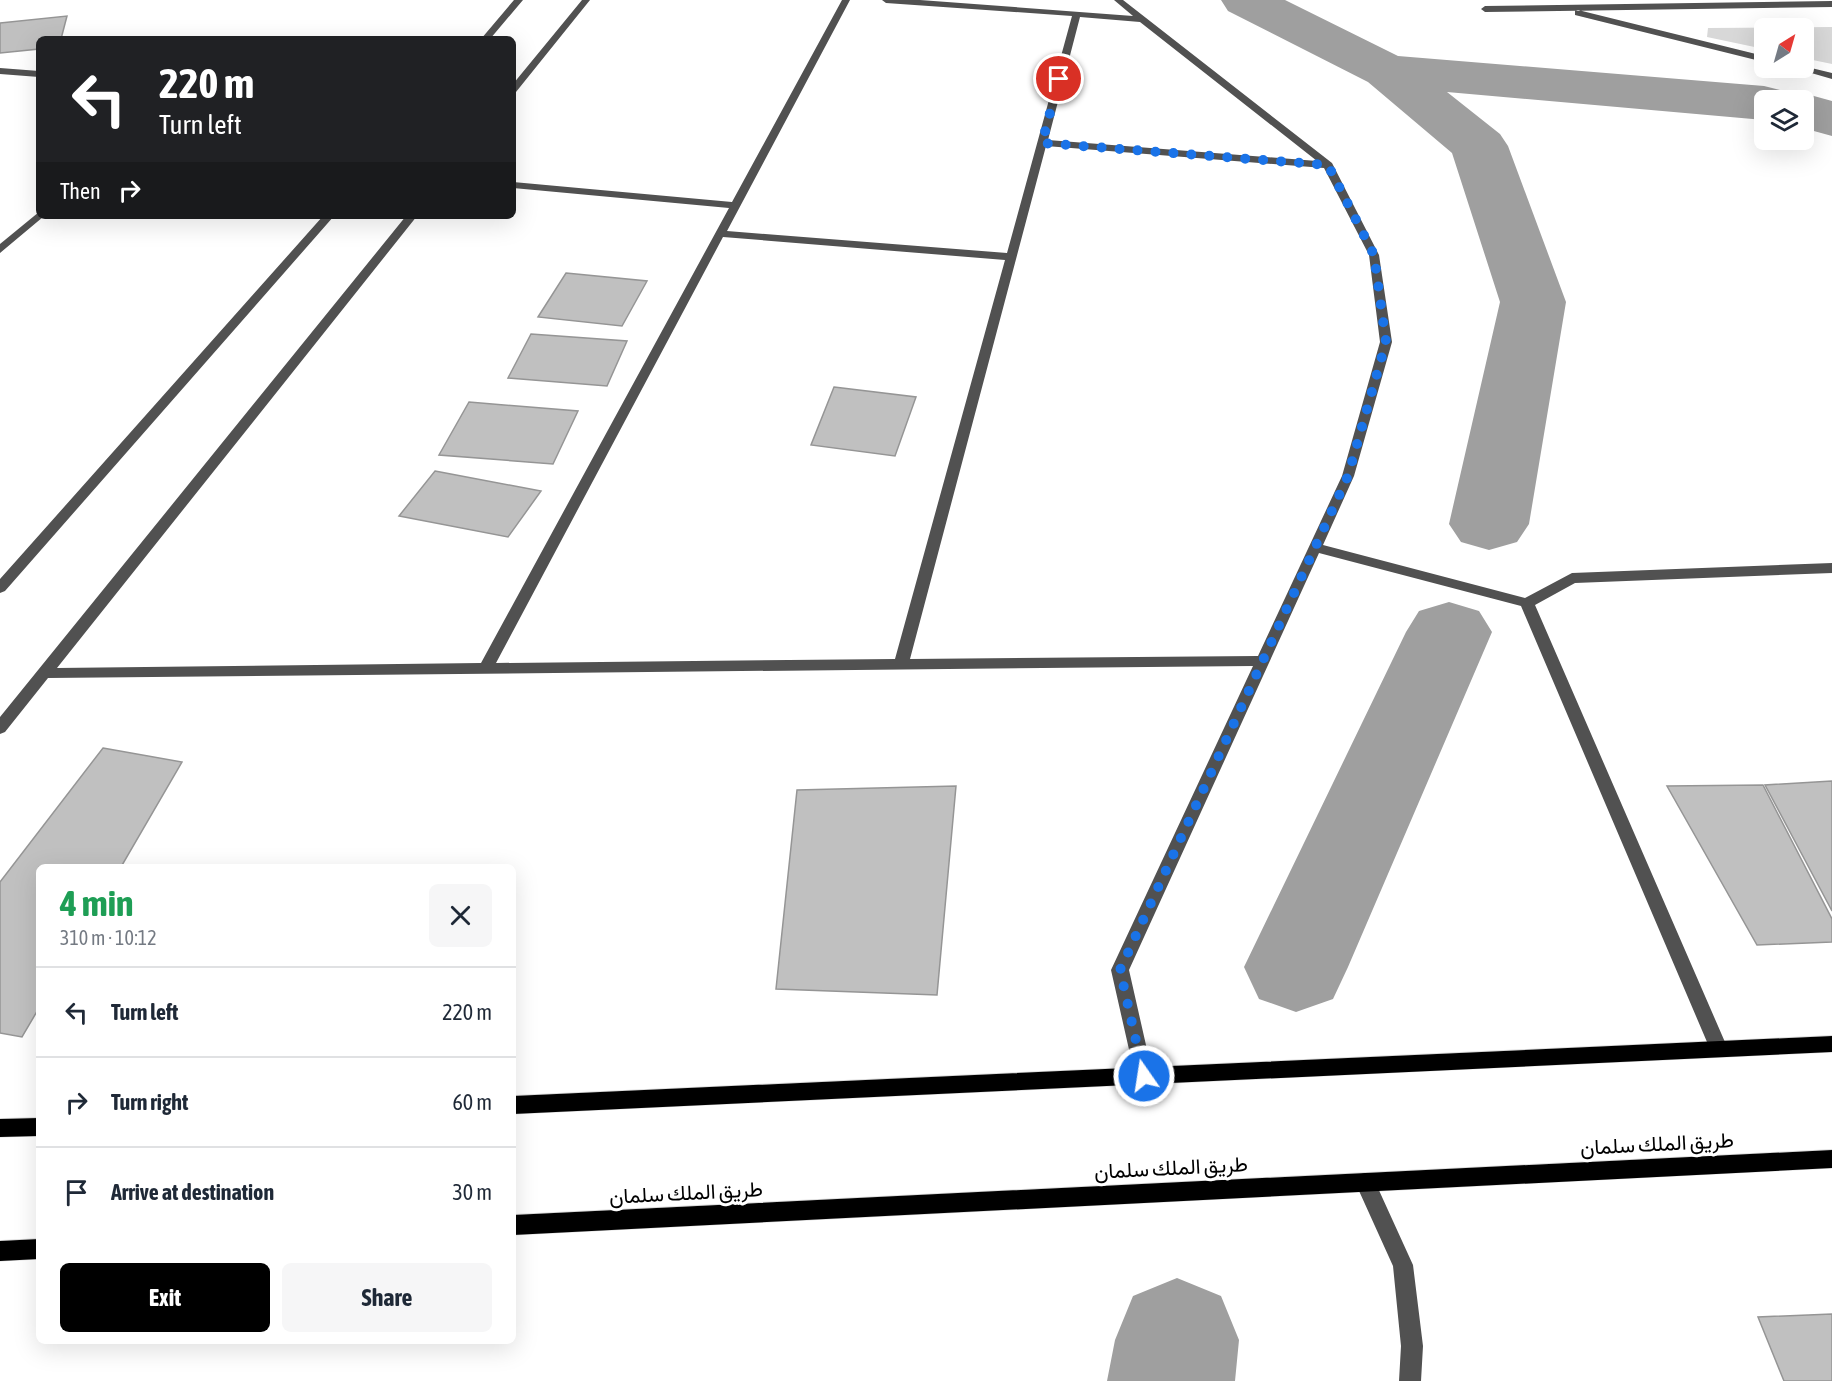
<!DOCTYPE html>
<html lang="en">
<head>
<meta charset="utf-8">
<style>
	body { margin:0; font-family:"Asap Condensed",Vazirmatn,sans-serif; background:#f6f6f7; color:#1f2937; height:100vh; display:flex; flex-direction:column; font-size:22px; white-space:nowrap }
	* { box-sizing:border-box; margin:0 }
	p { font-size:20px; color:#747a83 }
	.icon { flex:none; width:33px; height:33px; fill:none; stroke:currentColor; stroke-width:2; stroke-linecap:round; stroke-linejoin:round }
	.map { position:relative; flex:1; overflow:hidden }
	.panel { position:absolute; left:36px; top:864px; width:480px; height:480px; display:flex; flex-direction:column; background:#fff; border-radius:9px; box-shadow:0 6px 24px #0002 }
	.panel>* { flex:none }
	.guide { position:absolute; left:36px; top:36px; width:480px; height:183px; border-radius:9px; box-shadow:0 6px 24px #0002; background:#202124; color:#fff; overflow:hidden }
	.needle { width:39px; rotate:37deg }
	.tools { position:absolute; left:1754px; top:18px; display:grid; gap:12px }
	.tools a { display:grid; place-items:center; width:60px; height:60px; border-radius:9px; background:#fff; box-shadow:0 6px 24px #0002; font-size:30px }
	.pin { position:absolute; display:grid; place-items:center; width:51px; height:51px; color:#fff; margin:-26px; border:3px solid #fff; border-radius:50%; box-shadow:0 2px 6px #0007 }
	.me { position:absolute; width:66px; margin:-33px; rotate:347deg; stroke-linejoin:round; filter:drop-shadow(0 0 4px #0008) }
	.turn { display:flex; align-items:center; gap:21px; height:126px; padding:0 24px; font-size:27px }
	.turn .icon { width:78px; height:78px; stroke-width:2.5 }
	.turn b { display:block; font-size:42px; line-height:51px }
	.then { display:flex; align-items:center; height:57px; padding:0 24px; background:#0003; gap:12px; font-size:22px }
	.round { display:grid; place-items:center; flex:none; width:63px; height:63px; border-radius:9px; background:#f6f6f7 }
	.headline { display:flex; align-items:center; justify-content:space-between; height:102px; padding:0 24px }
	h1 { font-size:36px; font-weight:700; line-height:45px; color:#1e9e55 }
	.primary-button { display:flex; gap:12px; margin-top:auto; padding:12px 24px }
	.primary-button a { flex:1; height:69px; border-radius:9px; background:#000; color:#fff; font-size:24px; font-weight:700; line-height:69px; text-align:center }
	.primary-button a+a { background:#f6f6f7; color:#1f2937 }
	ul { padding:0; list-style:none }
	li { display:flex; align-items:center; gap:18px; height:90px; padding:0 24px; border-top:2px solid #e0e1e3 }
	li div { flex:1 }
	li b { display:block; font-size:22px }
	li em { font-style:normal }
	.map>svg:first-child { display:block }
	.green { fill:#d8d8d8 }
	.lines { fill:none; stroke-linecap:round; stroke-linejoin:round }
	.river { fill:#9f9f9f; fill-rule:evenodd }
	.building { fill:#c0c0c0; stroke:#959595; stroke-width:1.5 }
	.major-casing { stroke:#dbdbdb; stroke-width:1 }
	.minor { fill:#515151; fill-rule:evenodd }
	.major { fill:#000; fill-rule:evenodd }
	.route { stroke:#1a73e8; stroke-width:10; stroke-dasharray:0 18 }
	.labels { text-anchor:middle; stroke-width:6; stroke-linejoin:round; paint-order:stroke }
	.near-street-label { font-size:21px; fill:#000; stroke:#fff }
</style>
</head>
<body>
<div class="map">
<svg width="1832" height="1381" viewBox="0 0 1832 1381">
	<rect width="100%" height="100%" fill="#fff"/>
	<!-- green -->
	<path class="green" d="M1832 27V64L1803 58V28H1764V49L1707 37 1708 28Z"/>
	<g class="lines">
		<!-- river -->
		<path class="river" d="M1221 0H1285L1398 56 1764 86 1784 91 1788 97 1803 93 1832 101V136L1803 128V100H1764V120L1447 92 1500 134 1508 146 1566 302 1529 524 1517 542 1489 550 1461 542 1449 524 1500 302 1452 153 1368 82 1228 11Z
			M1449 602 1479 611 1492 632 1348 967 1333 999 1296 1012 1259 999 1244 967 1406 632 1419 611Z
			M1177 1278 1221 1296 1239 1340 1235 1381H1107L1115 1340 1133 1296Z"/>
	</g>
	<!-- building -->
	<path class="building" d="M67 16 61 39H39V49L0 53V23Z
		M566 273 647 281 622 326 538 317Z
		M531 334 627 341 607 386 508 378Z
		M834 387 916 397 895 456 811 445Z
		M469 402 578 411 553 464 439 455Z
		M435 471 541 491 508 537 399 516Z
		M103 748 182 762 121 867H39V1008L22 1037 0 1033V882Z
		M1832 781V911L1765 785Z
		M1763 785 1832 919V942L1757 945 1667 786Z
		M956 786 937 995 776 989 797 790Z
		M1832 1314V1381H1784L1758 1317Z"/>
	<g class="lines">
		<defs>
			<path id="major" d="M1832 1036V1052L513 1114V1096Z
				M39 1118V1136L0 1137V1119Z
				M1832 1150V1168L513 1235V1215Z
				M39 1239V1259L0 1261V1241Z"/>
		</defs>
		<!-- major casing -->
		<use href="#major" class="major-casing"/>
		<!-- minor -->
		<path class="minor" d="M514 0H523L490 39H481Z
			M582 0H590L516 92 513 93V84Z
			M842 0H850L727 231 1007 253 1072 16 886 3 882 0H920L1133 16 1114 0H1123L1332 163 1379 255 1392 342 1354 476 1323 545 1525 598 1572 573 1832 563V573L1575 583 1535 605 1728 1049 1726 1055 1719 1057 1712 1055 1710 1049 1521 606 1319 553 1129 970 1153 1076 1151 1082 1144 1084 1137 1082 1135 1076 1111 970 1253 666 48 678 5 732 0 734V717L406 216H417L57 668 481 663 729 208 513 188V182L732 202ZM1080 17 1140 22 1317 161 1048 140ZM1046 146 1324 168 1369 255 1380 342 1342 476 1258 656 910 659ZM723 237 1005 260 895 659 496 663Z
			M1832 1V7L1485 12 1481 9 1485 6Z
			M1578 10 1764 56V62L1575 15V11Z
			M1803 66 1832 73V79L1794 68Z
			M0 68 39 71V77L0 74Z
			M39 212V216L43 217 0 253V244Z
			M323 216H334L5 591 0 593V579Z
			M1365 1173 1372 1175 1413 1265 1423 1346 1421 1381H1399L1401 1346 1393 1266 1355 1182 1358 1175Z"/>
		<!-- major -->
		<use href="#major" class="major"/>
	</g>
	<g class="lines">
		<!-- route -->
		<path class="route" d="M1059 79 1042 143 1328 165 1374 255 1386 342 1348 476 1120 970 1144 1076"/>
	</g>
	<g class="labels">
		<!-- near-street labels -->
		<g class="near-street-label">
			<text transform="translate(1657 1144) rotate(-3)" y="7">طريق الملك سلمان</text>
			<text transform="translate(1171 1168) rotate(-3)" y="7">طريق الملك سلمان</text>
			<text transform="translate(686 1193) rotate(-3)" y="7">طريق الملك سلمان</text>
		</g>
	</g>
</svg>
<div class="tools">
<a><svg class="needle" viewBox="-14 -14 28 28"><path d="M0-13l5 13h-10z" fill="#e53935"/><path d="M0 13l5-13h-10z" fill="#747a83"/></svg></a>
<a><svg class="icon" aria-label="layers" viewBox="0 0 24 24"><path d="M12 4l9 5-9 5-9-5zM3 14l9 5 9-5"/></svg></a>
</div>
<div class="pin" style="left:1059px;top:79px;background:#d93025"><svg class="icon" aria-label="arrive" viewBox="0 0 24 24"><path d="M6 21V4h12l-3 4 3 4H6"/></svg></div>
<svg class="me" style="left:1144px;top:1076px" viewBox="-20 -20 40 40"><circle r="17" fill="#1a73e8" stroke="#fff" stroke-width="3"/><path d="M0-11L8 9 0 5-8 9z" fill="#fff"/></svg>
<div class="guide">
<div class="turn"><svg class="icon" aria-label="left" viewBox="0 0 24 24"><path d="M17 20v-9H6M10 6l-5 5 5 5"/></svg><div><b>220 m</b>Turn left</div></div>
<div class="then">Then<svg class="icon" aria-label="right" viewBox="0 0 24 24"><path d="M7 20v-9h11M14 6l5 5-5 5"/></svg></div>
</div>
<section class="panel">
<div class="headline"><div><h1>4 min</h1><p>310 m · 10:12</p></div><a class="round"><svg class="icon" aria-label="close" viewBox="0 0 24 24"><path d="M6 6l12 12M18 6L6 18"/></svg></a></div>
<ul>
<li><svg class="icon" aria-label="left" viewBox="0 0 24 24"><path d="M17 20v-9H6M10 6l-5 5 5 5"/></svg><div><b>Turn left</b></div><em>220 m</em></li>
<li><svg class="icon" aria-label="right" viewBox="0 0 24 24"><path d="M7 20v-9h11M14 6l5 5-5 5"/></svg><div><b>Turn right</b></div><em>60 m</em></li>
<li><svg class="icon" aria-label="arrive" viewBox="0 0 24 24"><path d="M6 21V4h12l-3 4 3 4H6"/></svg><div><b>Arrive at destination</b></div><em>30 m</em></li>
</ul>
<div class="primary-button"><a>Exit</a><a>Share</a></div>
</section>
</div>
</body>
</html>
